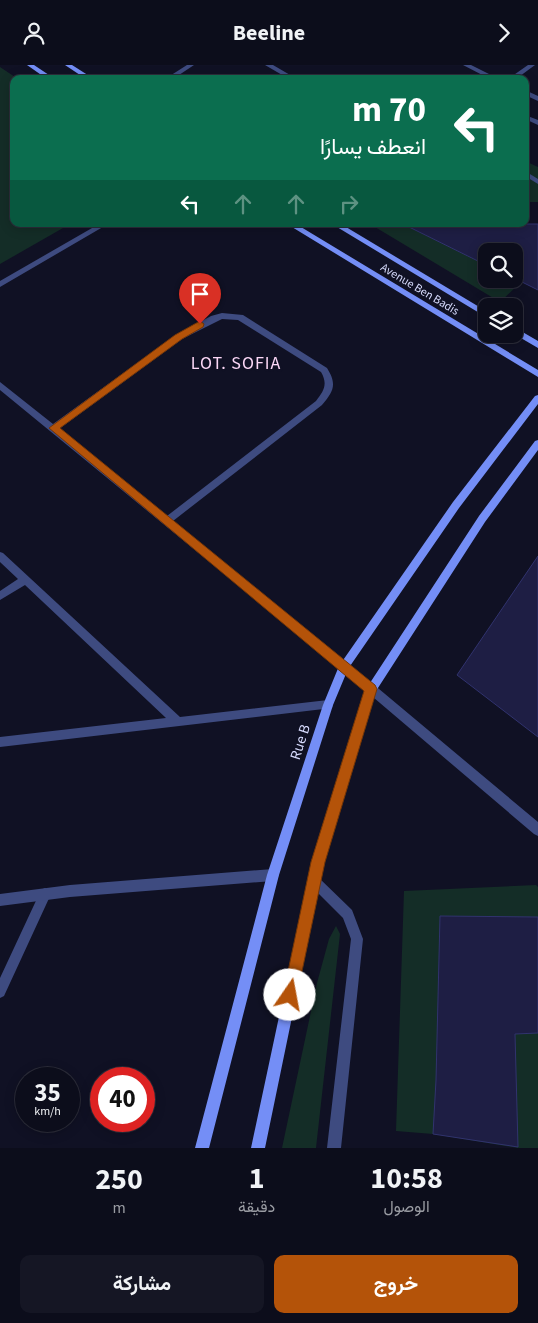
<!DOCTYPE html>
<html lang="ar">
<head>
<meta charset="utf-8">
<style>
	body { margin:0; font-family:"Source Sans 3",Vazirmatn,sans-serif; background:#151624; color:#f1f3f6; direction:rtl; height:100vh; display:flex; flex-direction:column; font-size:19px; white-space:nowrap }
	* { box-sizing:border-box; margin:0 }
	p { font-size:16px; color:#9a9ca3 }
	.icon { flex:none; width:28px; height:28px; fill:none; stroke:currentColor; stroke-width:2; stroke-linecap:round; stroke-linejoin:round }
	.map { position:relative; height:1083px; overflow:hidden; direction:ltr }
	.drawer { display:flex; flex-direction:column; background:#0c0d1b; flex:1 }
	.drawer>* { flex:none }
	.hud { position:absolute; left:10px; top:10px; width:519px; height:152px; border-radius:10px; box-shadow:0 2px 12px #0003,0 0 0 1px #2c2d3a; direction:rtl; background:#0b6e4f; color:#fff; overflow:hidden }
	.controls { position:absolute; left:478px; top:178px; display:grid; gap:10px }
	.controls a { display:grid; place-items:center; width:45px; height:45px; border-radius:10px; background:#0c0d1b; box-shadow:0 2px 12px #0003,0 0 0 1px #2c2d3a; font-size:25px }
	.speed { position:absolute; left:15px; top:1002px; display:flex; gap:10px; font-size:25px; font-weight:700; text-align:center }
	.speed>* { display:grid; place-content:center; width:65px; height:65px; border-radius:50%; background:#0c0d1b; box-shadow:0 2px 12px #0003,0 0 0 1px #2c2d3a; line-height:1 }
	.speed small { font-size:12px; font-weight:400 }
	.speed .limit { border:8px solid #d22; background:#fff; color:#111 }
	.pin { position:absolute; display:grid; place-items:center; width:42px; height:42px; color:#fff; margin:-51px -21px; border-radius:50% 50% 50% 0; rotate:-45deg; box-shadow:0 0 5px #0007 }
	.pin .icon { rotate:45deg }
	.me { position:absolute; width:55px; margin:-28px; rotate:12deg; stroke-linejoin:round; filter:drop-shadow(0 0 4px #0008) }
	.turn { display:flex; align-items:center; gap:18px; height:105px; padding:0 20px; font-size:22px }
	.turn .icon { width:65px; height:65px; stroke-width:2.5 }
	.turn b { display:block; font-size:35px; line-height:42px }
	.lanes { display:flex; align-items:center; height:48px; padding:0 20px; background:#0003; justify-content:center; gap:25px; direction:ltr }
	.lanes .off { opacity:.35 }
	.eta { display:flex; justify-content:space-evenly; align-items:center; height:85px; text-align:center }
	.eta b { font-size:30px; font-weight:700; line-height:35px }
	.primary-button { display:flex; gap:10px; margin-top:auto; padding:10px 20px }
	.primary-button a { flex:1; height:58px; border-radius:10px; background:#b45309; color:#fff; font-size:20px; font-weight:700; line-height:58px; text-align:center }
	.primary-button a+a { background:#151624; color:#f1f3f6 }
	header { display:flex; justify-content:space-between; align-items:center; height:65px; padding:0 20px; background:#0c0d1b; font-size:22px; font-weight:700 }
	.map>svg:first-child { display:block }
	.green { fill:#142d27 }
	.building { fill:#1e1e44; stroke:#31336e }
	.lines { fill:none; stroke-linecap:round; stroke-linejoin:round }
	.lane { fill:#3e4b80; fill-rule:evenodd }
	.street { fill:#3e4b80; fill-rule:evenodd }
	.secondary { fill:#748ef6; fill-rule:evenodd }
	.route { fill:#b45309; stroke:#753606 }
	.labels { text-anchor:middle; stroke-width:4.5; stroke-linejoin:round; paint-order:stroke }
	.far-street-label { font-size:12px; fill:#d6dafc; stroke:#101124 }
	.street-label { font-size:15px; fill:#d6dafc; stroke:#101124 }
	.quarter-label { font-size:18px; letter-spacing:1px; fill:#fcd8f7; stroke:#101124 }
</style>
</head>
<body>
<header><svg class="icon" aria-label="forward" viewBox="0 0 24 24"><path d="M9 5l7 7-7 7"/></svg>Beeline<svg class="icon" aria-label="person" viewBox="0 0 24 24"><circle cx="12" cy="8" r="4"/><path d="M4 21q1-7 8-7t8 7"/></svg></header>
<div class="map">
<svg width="538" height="1083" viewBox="0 0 538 1083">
	<rect width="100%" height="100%" fill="#101124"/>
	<!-- green -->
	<path class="green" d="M0 2 18 14H14V159H70L0 199Z
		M525 96 538 102V137H525Z
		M370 159H403L486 200V214L514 213 521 217 500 237Z
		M536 820 538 822V1083H518L433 1069 396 1066 404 826Z
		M336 861 340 869 316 1083H282L317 918 329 874Z"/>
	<!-- building -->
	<path class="building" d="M403 159H538V225L514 213V186H486V200Z
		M538 491V672L457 610Z
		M440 851 538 852V968L515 969 518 1082 433 1069 436 1015Z"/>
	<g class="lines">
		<!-- lane -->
		<path class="lane" d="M525 50 538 55V60L525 54Z
			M525 106 538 114V119L525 111Z
			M525 144H529V148H525Z
			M45 823 49 825 51 829 4 931 0 933V913L41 825Z"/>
		<!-- street -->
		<path class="street" d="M187 0H194L173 14H165Z
			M265 0H273L297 14H289Z
			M463 0H471L499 14H490Z
			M528 0H535L516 14H508Z
			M525 25 538 31V36L525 30Z
			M99 159H108L0 222V216Z
			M222 248 243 250 327 303C337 319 334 326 322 340L173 456 348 598 538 757V771L534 769 340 604 0 325V317L53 359 176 270 211 251ZM222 254 238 255 321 307C328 319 324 326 316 336L167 451 59 364 182 274Z
			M0 487 3 488 180 652 328 635 332 637 333 640 332 643 0 682V672L166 653 25 520 0 535V526L18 514 0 497Z
			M273 804 277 806 279 810 277 814 273 816 70 832 0 841V829L70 820Z
			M314 810 318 812 352 845 363 874 341 1083H327L351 874 343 853 310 820 308 816 310 812Z"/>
		<!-- secondary -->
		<path class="secondary" d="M27 0H34L55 14H47Z
			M65 0H72L94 14H86Z
			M287 159H296L538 305V312Z
			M332 159H341L486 246V252Z
			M514 262 538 276V283L514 269Z
			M538 330V339L459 443 348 604 333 640 279 810 209 1083H195L267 810 323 640 339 601 453 437 535 331Z
			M538 375V385L485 457 376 626 324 797 265 1083H251L312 797 366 624 479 451 535 376Z"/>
	</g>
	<!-- route -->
	<path class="route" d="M200 256 204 259 203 262 182 274 60 363 375 620 377 624 325 797 297 930 295 935 290 937 285 935 283 930 311 797 364 626 49 363 175 270Z"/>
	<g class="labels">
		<!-- far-street labels -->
		<g class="far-street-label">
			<text transform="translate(420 224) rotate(31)" y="4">Avenue Ben Badis</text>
		</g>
		<!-- street labels -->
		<g class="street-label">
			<text transform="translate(300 677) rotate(-72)" y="5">Rue B</text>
		</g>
		<!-- quarter labels -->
		<g class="quarter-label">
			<text x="236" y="304">LOT. SOFIA</text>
		</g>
	</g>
</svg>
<div class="controls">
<a><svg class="icon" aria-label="search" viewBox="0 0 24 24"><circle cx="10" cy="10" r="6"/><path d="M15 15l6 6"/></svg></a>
<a><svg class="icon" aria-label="layers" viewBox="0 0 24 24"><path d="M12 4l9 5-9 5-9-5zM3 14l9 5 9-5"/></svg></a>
</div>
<div class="speed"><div>35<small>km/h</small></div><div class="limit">40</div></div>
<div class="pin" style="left:200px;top:259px;background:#d93025"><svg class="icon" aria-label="arrive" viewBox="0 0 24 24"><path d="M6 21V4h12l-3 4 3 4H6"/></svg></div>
<svg class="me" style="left:290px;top:930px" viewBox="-20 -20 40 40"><circle r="19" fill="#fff"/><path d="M0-13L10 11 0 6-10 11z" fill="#b45309"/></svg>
<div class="hud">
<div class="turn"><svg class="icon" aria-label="left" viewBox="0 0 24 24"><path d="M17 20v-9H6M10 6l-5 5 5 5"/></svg><div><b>70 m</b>انعطف يسارًا</div></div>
<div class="lanes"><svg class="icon" aria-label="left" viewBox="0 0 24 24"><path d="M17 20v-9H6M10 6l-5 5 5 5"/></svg><svg class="icon off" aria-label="ahead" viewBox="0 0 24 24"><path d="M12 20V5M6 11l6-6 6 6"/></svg><svg class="icon off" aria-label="ahead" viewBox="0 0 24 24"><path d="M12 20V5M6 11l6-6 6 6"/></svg><svg class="icon off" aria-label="right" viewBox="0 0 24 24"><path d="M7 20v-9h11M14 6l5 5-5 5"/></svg></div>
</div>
</div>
<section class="drawer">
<div class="eta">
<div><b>10:58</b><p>الوصول</p></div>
<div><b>1</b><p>دقيقة</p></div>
<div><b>250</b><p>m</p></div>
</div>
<div class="primary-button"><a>خروج</a><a>مشاركة</a></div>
</section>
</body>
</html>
